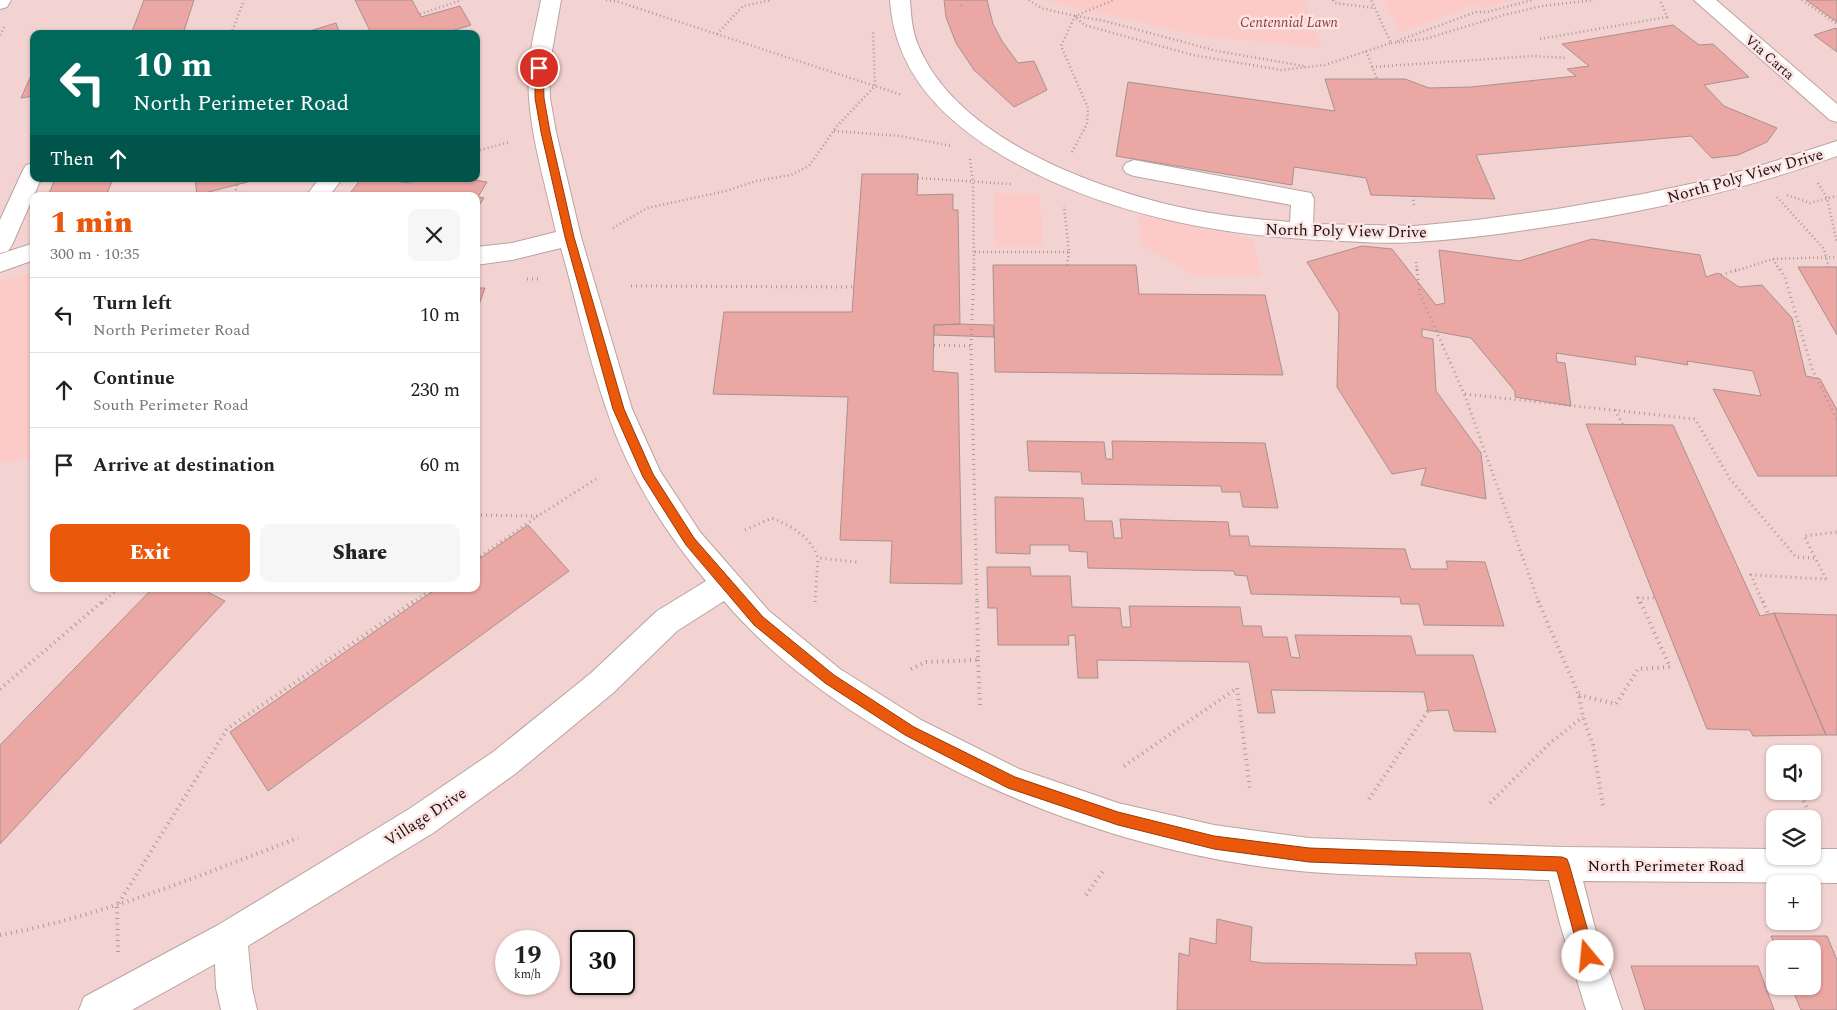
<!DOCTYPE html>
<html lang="en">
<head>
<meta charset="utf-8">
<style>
	body { margin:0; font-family:Spectral,serif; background:#f6f6f6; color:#222; height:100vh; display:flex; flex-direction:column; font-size:19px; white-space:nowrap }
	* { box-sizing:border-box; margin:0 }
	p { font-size:16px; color:#767676 }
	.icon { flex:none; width:28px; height:28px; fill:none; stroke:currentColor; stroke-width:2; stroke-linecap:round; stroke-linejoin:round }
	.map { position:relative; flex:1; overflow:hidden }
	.drawer { position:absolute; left:30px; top:192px; width:450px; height:400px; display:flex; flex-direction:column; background:#fff; border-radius:10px; box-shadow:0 1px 4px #0004 }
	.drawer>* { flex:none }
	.guide { position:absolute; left:30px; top:30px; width:450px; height:152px; border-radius:10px; box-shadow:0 1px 4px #0004; background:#00695c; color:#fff; overflow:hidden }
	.fabs { position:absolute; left:1766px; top:745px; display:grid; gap:10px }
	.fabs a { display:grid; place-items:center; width:55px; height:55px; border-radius:10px; background:#fff; box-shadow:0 1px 4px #0004; font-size:25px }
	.speed { position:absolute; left:495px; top:930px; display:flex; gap:10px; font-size:25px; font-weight:700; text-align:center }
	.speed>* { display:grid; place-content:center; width:65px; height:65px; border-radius:50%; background:#fff; box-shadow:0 1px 4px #0004; line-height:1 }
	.speed small { font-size:12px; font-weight:400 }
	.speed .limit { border:2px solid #111; border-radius:8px; background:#fff; color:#111 }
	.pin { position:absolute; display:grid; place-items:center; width:42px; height:42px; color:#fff; margin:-21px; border:2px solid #fff; border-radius:50%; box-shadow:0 1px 5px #0007 }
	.me { position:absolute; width:55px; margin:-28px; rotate:343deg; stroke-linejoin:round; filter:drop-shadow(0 0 4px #0008) }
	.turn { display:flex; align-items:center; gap:18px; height:105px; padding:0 20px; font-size:22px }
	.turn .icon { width:65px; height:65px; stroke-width:2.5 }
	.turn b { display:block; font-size:35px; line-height:42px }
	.then { display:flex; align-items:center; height:48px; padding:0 20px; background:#0003; gap:10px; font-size:19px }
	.round { display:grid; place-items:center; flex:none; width:52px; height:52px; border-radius:10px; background:#f6f6f6 }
	.head { display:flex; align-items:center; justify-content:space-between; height:85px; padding:0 20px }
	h1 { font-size:30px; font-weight:800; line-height:38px; color:#ea580c }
	.button { display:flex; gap:10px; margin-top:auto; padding:10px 20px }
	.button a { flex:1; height:58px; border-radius:10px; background:#ea580c; color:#fff; font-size:20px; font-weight:800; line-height:58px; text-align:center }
	.button a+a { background:#f6f6f6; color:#222 }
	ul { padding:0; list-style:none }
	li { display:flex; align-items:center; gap:15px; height:75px; padding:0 20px; border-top:1px solid #e0e0e0 }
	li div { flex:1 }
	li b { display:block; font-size:19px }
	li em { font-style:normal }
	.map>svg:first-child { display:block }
	.built { fill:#f3d3d1; fill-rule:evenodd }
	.green { fill:#fccbc8 }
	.building { fill:#eba7a4; stroke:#a7918f }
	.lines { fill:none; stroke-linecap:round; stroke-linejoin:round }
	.minor-casing { stroke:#baa3a1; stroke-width:2 }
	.path-far2 { stroke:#ac9998; stroke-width:2.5; stroke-dasharray:1 3; stroke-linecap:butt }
	.path-far1 { stroke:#ac9998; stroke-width:3; stroke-dasharray:1 4; stroke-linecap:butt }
	.path { stroke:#ac9998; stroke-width:4; stroke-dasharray:1 4.5; stroke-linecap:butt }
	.minor { fill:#fff; fill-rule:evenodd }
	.route { fill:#ea580c; stroke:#983908 }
	.labels { text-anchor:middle; stroke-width:5; stroke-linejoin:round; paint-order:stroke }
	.far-park-label { font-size:14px; font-style:italic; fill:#8a393a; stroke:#fde4e3 }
	.far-street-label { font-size:14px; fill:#18100f; stroke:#fde4e3 }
	.street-label { font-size:16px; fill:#18100f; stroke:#fde4e3 }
</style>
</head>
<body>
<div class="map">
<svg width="1837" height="1010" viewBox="0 0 1837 1010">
	<rect width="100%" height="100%" fill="#fde4e3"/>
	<!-- built -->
	<path class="built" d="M0 0H1837V1010H0ZM34 34H476V179H34ZM34 196H476V589H34ZM1775 754H1812V791H1775ZM1775 819H1812V856H1775ZM1775 884H1812V921H1775ZM506 941H549V984H506ZM581 941H624V984H581ZM1775 949H1812V986H1775Z"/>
	<!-- green -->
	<path class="green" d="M1044 0H1304L1322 48 1200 36Z
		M1383 0H1514L1482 9 1475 4 1401 33Z
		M994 193 1040 194 1043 247 995 246Z
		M1138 215 1253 239 1262 276H1194L1141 244Z
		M34 272V458L0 463V281Z"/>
	<!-- building -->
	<path class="building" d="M144 0H194L183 34H131Z
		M355 0H412L421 17 460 6 471 25 442 34H369L371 33Z
		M944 0H987L993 24 1002 41 1018 63 1034 61 1047 90 1014 107 974 70 956 43 946 17Z
		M1806 0H1837V22Z
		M336 23 340 34H300Z
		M1673 25 1699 45 1713 44 1749 77 1704 85 1724 106 1777 128 1767 142 1738 155 1712 158 1691 136 1476 155 1495 199 1371 195 1366 178 1294 167 1292 185 1116 156 1128 82 1335 111 1325 79H1405L1429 88 1471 87 1576 76 1567 69 1589 66 1562 44Z
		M1836 28 1837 29V52L1814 35Z
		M34 69V96L21 98Z
		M862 174H918L917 195 953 194V210H958L960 324 934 325 933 371 958 373 962 584 890 583 892 541 840 540 848 397 713 394 724 312H852Z
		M55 179H113L106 196H48Z
		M195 179H259L197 195Z
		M361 179H397L396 181 410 183 414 179H469L487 182 478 197 484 198 476 210V196H348Z
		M1592 239 1700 255 1706 277 1718 273 1739 287 1762 285 1792 318 1806 376 1820 379 1837 410V476H1758L1713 389 1761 396 1753 371 1687 361 1688 365 1635 356 1636 365 1556 353 1557 362 1565 363 1571 406 1515 397V391L1471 338 1422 329V337L1433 339 1436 391 1481 453 1486 499 1421 485 1426 468 1392 474 1337 387 1339 313 1307 262 1362 246 1392 249 1436 305 1445 303 1439 250 1519 261Z
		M993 265H1136L1139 294 1265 295 1283 375 995 372Z
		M1798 267H1837V335Z
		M476 288H485L476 313Z
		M960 324 993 325 994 337 934 335V325Z
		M1586 424 1673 425 1760 616 1774 613 1826 735 1753 736 1750 730 1707 729Z
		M1027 441 1104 442 1106 459H1113L1112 441 1265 443 1278 508 1243 507 1240 492H1222L1221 486 1082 484 1081 472 1029 471Z
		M995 497 1083 498 1085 521H1112L1114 538H1122L1120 519 1228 522 1230 536H1248L1250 546 1405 549 1411 569H1448L1446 561 1485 562 1504 626 1424 625 1419 604H1401L1400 597 1251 594 1247 576 1235 575 1234 571 1088 568 1087 552 1069 551V545H1030V554L996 553Z
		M528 525 569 571 268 791 230 732 436 589H476V561Z
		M987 567H1030L1031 576H1070L1072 607 1120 608 1122 627H1131L1129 606 1240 607 1243 626H1261L1263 637H1287L1291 657 1300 658 1295 635 1411 636 1416 655H1473L1496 732 1454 731 1448 710 1428 711 1424 692 1271 690 1275 713H1258L1249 662 1097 660 1098 678H1078L1075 635 1068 636 1069 645H998L997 608H988Z
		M152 589H202L225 601 0 844V745Z
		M1774 613 1837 615V735H1826Z
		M1217 919 1252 927 1250 961 1262 963 1417 965 1415 953H1470L1483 1010H1177L1179 953 1189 956 1190 938 1216 944Z
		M1771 936H1827L1837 960V1010H1801L1791 986H1812V949H1776Z
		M1631 966H1758L1774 1010H1645Z"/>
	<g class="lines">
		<defs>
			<path id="minor" d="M0 0H11L7 7 0 9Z
				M541 0H561L549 68 550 98 556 132 581 237 632 409 660 471 700 532 769 611 840 669 921 720 1019 769 1118 803 1214 825 1309 838 1562 847 1775 849V856H1812V849H1837V883L1583 881 1594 924 1622 1010H1586L1560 924 1549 880C1470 877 1389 878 1310 872 1154 859 992 802 861 717 810 684 763 647 724 601L677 631 613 693 515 774 433 833 248 946 252 988 257 1010H221L216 988 215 964 132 1010H79L84 997 218 925 409 809 493 752 591 673 657 611 706 581C663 530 627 472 606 408 588 356 576 301 561 248L512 260 476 265V247L512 243 556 232C545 181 525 121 529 69 530 46 537 22 541 0Z
				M890 0H910C911 15 912 30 918 45 955 134 1079 182 1166 204 1207 214 1249 219 1290 222L1291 205 1134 176 1126 173 1123 168 1126 163 1134 160 1311 193 1314 199 1313 224 1415 226 1476 220 1557 209 1643 194 1709 180 1766 164 1837 141V156C1755 186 1670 206 1584 221 1528 230 1472 239 1415 242 1391 244 1366 242 1341 241 1226 237 1110 217 1008 159 946 123 895 75 890 0Z
				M1694 0H1716L1837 104V122L1830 120Z
				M34 163V179H41L12 245 8 251 0 253V220L23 170 26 165Z
				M319 179H342L329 196H306Z
				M34 243V260L0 272V254Z"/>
		</defs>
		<!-- minor casing -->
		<use href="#minor" class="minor-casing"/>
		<!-- path-far2 -->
		<path class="path-far2" d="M606 0 619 2 902 95
			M1029 0 1041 8 1075 16 1084 25 1193 55 1281 70 1325 65 1391 43 1371 0
			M1333 0 1335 3 1374 8
			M1802 0 1837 24
			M961 5 962 8
			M420 14 462 0
			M1076 16 1105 21 1217 51 1304 66
			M231 34 244 0
			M717 34 743 6 772 0
			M0 35 4 27
			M1540 39 1667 17 1660 0
			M1397 41 1476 12H1487L1532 0
			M1391 43 1425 39 1504 15 1542 6 1594 0
			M1366 51 1377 79
			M1372 67 1533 56 1566 58
			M834 131 900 136 952 146
			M476 151 510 142
			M1072 152 1087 124 1088 108 1061 46 1075 16 1114 0
			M970 159 973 183 974 271
			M918 178 1011 184
			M1818 183 1827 198 1837 243
			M1787 195 1810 203 1837 196
			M231 196 235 193 238 179
			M1413 196 1414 206
			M1777 197 1824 249 1829 268
			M613 228 647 208 726 191 756 181 791 175 809 166 837 126 875 86 873 31
			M975 252H1069L1064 206
			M1773 259 1780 271
			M1416 262 1417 271
			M1067 265 1069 252
			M1735 271 1773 259 1837 257"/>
		<!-- path-far1 -->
		<path class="path-far1" d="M974 269 971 346 977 603
			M1417 269 1420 294 1465 396 1539 603
			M1780 269 1785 278 1812 369 1837 420
			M1721 275 1739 269
			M527 279H539
			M631 286 854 287
			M934 345 971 346
			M1465 394 1695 419 1730 479 1796 557 1815 558
			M1615 410 1623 425
			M476 515 538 516 596 479
			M745 530 772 518C793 527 810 536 818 558L857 562
			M476 559 538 516
			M1826 579 1804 536 1837 532
			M815 602 818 558
			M102 603 118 589
			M412 603 432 589
			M1640 603 1638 598H1655
			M1763 603 1751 575 1826 579"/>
		<!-- path -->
		<path class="path" d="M1538 601 1579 695 1583 717 1593 745 1603 806
			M1763 601 1768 614
			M978 660 980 708
			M911 669 926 662 978 660 977 601
			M0 689 103 601
			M1579 695 1616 704 1638 669 1670 667 1640 601
			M1780 750 1782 754
			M1124 766 1237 688 1250 789
			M1799 791 1807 808
			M1369 799 1428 711
			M1490 803 1550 743 1583 717
			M1086 895 1103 871
			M0 935C104 916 200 875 298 838
			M118 952 117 906 227 729 414 601"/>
		<!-- minor -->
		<use href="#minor" class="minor"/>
	</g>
	<!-- route -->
	<path class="route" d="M539 65 543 68 544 98 550 132 574 237 624 409 653 474 694 538 763 617 834 675 914 727 1015 777 1118 812 1214 836 1309 848 1562 857 1567 859 1569 864 1595 956 1593 961 1588 963 1582 961 1580 956 1557 871 1309 862 1214 849 1118 825 1008 788 905 735 825 683 754 625 686 545 643 477 613 409 565 237 541 132 535 98V68Z"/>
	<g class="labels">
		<!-- far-park labels -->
		<g class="far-park-label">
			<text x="1289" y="27">Centennial Lawn</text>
		</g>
		<!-- far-street labels -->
		<g class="far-street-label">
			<text transform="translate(1770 57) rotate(41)" y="5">Via Carta</text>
		</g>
		<!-- street labels -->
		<g class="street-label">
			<text transform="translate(1745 175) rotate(-16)" y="6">North Poly View Drive</text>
			<text transform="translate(1346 230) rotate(1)" y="6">North Poly View Drive</text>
			<text transform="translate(425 816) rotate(-33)" y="6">Village Drive</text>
			<text x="1666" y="871">North Perimeter Road</text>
		</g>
	</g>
</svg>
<div class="fabs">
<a><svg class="icon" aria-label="sound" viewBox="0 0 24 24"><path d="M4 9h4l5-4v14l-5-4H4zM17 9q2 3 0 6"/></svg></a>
<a><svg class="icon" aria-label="layers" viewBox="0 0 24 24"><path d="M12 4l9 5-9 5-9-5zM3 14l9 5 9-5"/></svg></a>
<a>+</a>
<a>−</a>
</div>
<div class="speed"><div>19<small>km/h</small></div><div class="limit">30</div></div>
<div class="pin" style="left:539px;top:68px;background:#d93025"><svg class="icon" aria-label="arrive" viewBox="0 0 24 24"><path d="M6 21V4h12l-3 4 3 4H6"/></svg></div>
<svg class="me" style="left:1588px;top:956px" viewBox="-20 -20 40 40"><circle r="19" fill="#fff"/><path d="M0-13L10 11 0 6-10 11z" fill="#ea580c"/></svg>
<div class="guide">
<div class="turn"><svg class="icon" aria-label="left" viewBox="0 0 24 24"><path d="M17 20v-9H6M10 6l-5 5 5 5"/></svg><div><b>10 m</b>North Perimeter Road</div></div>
<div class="then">Then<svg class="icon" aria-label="ahead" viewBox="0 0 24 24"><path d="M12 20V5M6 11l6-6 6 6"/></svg></div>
</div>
<section class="drawer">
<div class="head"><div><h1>1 min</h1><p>300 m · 10:35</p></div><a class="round"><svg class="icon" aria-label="close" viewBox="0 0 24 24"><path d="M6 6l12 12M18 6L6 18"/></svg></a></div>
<ul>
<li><svg class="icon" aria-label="left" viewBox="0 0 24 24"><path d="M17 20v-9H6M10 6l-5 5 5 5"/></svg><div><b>Turn left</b><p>North Perimeter Road</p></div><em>10 m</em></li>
<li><svg class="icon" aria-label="ahead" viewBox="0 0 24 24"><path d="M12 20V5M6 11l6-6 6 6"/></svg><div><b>Continue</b><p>South Perimeter Road</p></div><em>230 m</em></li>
<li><svg class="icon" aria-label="arrive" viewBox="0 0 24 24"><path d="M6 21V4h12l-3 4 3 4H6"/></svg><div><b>Arrive at destination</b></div><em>60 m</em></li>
</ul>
<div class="button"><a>Exit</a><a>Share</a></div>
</section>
</div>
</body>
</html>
